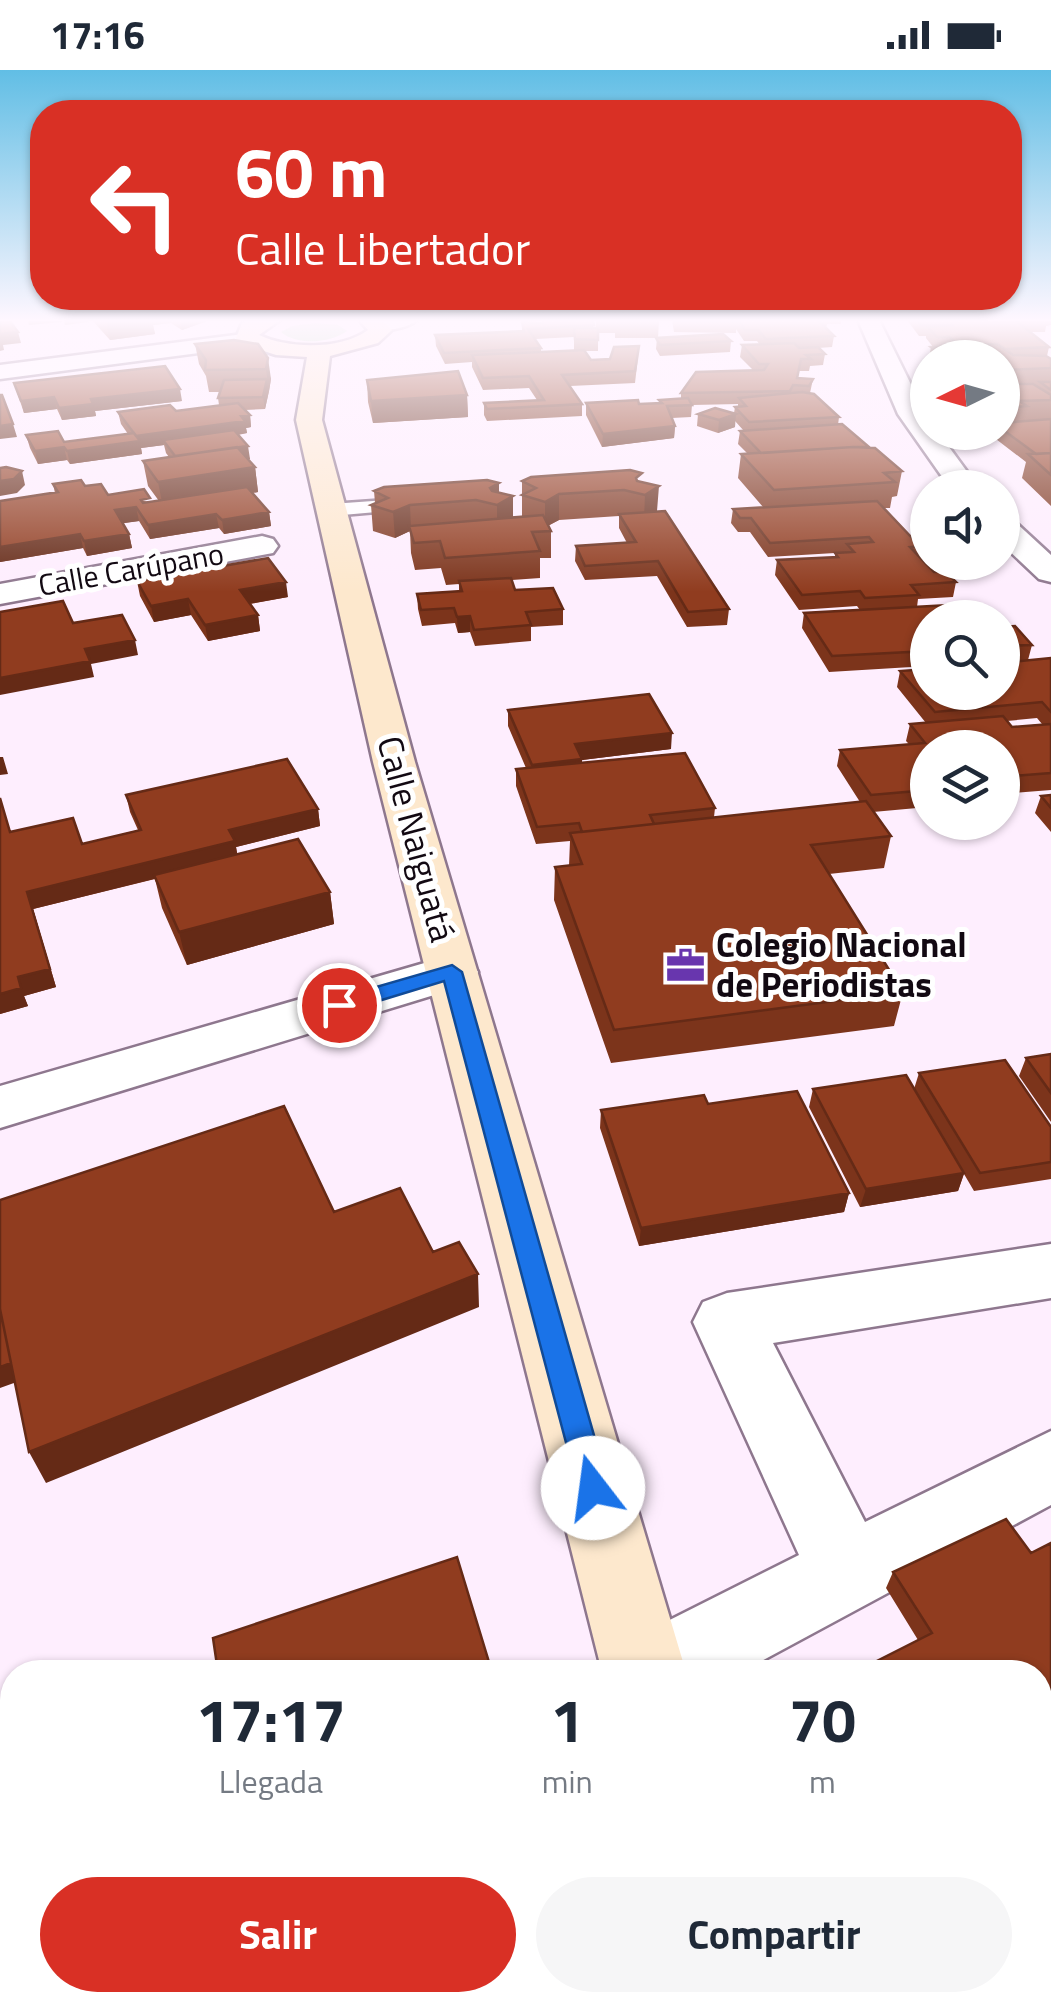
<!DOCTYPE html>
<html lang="es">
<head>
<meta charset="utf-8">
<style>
	body { margin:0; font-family:"Titillium Web",sans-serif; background:#f6f6f7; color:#1f2937; height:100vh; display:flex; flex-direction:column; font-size:38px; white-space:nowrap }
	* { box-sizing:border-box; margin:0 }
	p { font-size:32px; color:#747a83 }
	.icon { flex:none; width:55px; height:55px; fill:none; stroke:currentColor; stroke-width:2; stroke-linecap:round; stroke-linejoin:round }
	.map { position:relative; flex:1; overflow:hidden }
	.details { position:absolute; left:0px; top:1590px; width:1052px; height:352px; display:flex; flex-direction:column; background:#fff; border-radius:40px 40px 0 0; box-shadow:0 2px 8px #0004 }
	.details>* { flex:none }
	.guide { position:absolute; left:30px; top:30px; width:992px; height:210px; border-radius:40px; box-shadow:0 2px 8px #0004; background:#d93025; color:#fff; overflow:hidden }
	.needle { width:65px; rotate:265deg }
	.controls { position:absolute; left:910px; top:270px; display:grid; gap:20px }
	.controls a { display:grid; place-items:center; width:110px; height:110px; border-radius:50%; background:#fff; box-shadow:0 2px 8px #0004; font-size:50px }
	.pin { position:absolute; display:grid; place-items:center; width:85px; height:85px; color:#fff; margin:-42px; border:5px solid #fff; border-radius:50%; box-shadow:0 2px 10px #0007 }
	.me { position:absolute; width:110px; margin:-55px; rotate:345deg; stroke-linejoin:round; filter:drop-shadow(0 0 8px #0008) }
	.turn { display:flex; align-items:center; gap:35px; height:210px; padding:0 40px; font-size:45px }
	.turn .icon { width:130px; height:130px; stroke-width:2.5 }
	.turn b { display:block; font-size:70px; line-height:85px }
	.eta { display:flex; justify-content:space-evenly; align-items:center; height:170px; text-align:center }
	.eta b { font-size:60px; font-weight:700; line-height:70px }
	.button { display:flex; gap:20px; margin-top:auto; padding:20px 40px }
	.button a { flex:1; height:115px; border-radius:60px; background:#d93025; color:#fff; font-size:40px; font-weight:700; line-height:115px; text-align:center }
	.button a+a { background:#f6f6f7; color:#1f2937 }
	.status { display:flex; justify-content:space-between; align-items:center; height:70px; padding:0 50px; background:#fff; direction:ltr }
	.status svg { height:28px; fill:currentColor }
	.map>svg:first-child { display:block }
	.green { fill:#a8d9aa }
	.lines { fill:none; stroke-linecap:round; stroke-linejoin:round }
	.lane-casing { stroke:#8e778e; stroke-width:5 }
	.street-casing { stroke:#8e778e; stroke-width:5 }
	.secondary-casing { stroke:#8e778e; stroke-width:5 }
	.lane { fill:#fff; fill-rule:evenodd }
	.street { fill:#fff; fill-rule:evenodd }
	.secondary { fill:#fde8cd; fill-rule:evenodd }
	.wall { fill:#7c341b; fill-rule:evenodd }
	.shaded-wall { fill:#652a16 }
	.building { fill:#903c1f; stroke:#652a16; stroke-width:2.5 }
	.route { fill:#1a73e8; stroke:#114b97; stroke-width:2.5 }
	.labels { text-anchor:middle; stroke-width:10; stroke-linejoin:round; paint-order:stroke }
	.far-street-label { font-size:30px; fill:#120912; stroke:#fff }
	.street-label { font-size:35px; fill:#120912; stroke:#fff }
	.poi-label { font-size:35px; font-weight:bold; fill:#120912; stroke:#fff; text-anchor:start }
</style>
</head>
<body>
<div class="status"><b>17:16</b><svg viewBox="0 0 49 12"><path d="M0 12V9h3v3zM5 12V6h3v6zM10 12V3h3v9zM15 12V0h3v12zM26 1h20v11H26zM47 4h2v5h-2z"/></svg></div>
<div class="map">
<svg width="1051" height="1941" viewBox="0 0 1051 1941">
	<rect width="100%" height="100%" fill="#feeefe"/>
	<!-- green -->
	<path class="green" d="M316 253 338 255 347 261C331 273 297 276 281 262L292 256Z"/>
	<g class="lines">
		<defs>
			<path id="lane" d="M415 428 424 434 422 438 331 446 321 440 331 434Z"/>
			<path id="street" d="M369 250H417C407 259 383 262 369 259Z
				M858 250H879L928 349V362H938L979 418H950L898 344Z
				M251 263 259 265 262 270 259 275 0 309V295Z
				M1002 448 1013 450 1051 485V512L1039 509 1002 474Z
				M262 466 273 469 278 476 273 483 0 534V514Z
				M452 885 470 890 478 902 470 914 0 1058V1016Z
				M1051 1174V1228L773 1273 865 1452 1051 1361V1435L741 1602H614L626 1572 799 1485 693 1252 703 1232 727 1223Z"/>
			<path id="secondary" d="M250 250H280L259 265C289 279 341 280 368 260L359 250H382L392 260 378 273 330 286 322 350 415 692 686 1602H602L373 692 296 350 307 287 276 285 239 273 236 268 242 253Z
				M685 1930H785L789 1941H689Z"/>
		</defs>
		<!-- lane casing -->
		<use href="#lane" class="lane-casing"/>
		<!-- street casing -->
		<use href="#street" class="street-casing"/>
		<!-- secondary casing -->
		<use href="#secondary" class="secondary-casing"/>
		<!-- lane -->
		<use href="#lane" class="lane"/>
		<!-- street -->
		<use href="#street" class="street"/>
		<!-- secondary -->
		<use href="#secondary" class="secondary"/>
	</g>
	<!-- wall -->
	<path class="wall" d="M92 250H210L182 260 171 253 153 255 155 264 110 270Z
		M593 250V258H596V250H659L658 268 731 271 730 282 660 286 656 279 657 268H615V263H598V281H584L591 290 638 287 635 313 570 316 582 334V346L487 351 484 345V333L537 330 529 318 483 320 472 297V292L445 294 436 276 435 265 522 261V252L543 253ZM574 267V281L541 282V278L535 269Z
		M672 250H841V254H827L826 258 834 266 832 277 818 278 825 284 823 295 810 296 809 301H799L798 308 813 309 810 323 839 347 838 355 902 401 897 426 892 427 890 438H884L914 470 926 476 923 490 934 502 956 512 953 527 918 529 917 537 928 548V596L829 602 802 558 804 543 860 540 857 536 799 540 775 505 777 490 835 487V483L768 487 750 462H738L731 453 733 439 763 437 738 408 741 384H748L738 374 740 361H744L735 351V357L718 363 697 356 698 344 734 343 735 337 738 336V334L692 335 691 347 672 348 675 356 674 368 602 377 586 345V333L659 334V330L681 329V323L753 300 740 287 742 275H760L757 271H744L736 259V263L674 262Z
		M907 250H1051V255L1046 256 1045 262H1030L1049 277 1047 286 1051 289V436L1022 408 1026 392 992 366 993 362H1002V288H929L931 277H933L926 268V266H919Z
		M195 274H258L271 309 269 321 265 339 245 340 250 345 251 357 246 358 247 363 238 365 250 389H248L255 397 258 422 252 423 269 442 271 456 224 464 219 458 150 469 139 451 123 453 129 464 132 478 87 486 83 478 0 492V431L55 423 53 414 85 416 108 425 150 432 159 431 148 416 143 391 169 387 166 383 164 375 141 378 142 384 70 394 67 390 38 394 30 378 26 365 64 372 128 364 121 354 118 342 176 341 219 335 218 328 220 322H209L206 306 199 294Z
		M367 310 467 325 468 347 373 353 368 332Z
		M14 313 182 331 95 341 96 346 62 350 57 339 24 343Z
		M522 411 642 412 657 441 729 539 727 555 687 557 657 506 585 510 575 491 576 476 627 473 619 458V446L559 450 548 456 551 461V488H540V508L512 510 515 520 563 539V555L531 557V571L475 576 470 562 458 563 455 553 422 556 418 539 417 524 459 521V514L446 515 441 498 415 500 411 483 410 461 395 468 373 461 371 435 375 433 374 421 499 423 513 426V448L522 447Z
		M137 511 288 527 250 534 258 545 260 561 208 571 191 545 154 552 140 526Z
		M1002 557 1032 575 1028 590 1002 592Z
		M1051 588V720L1002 724V678H928V737L873 742 891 766 884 798 829 804 903 922 894 956 611 993 554 830 555 797 569 796 570 771 536 774 516 716V699L526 698 508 656V640L671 679 582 690V693L715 738 714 747 860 732 837 696 840 680 909 674 906 671 910 654 926 653 897 617 900 601ZM1037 648 1042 654 1012 657 1007 651Z
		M126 725 318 739 320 756 236 777 237 784 330 822 334 854 187 895 162 838 155 809 33 839 56 917 24 926 28 936 0 944 11 762 82 774 138 760 130 742Z
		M1051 725V762L1035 743 1041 726Z
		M1051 984V1052L1019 1006 1026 988Z
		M919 1003 1051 1057V1109L974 1121 964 1104 958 1121 860 1137 809 1037 813 1019H914Z
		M708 1034 849 1123 844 1142 639 1176 600 1058 601 1040Z
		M1051 1473V1833L1040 1839V1602L918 1570 886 1518 893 1502 1031 1483Z"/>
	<!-- shaded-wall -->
	<path class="shaded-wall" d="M28 250H62V252L29 255Z
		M64 250H88L89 252 65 255Z
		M106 250H171V253L153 255 155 264 110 270Z
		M181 250H210L182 260Z
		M18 262 21 273 3 275 4 280 0 281V264Z
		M268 288 271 309 269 321 266 299Z
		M267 309 269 321 265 339 263 327Z
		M180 319 182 331 95 341 96 346 62 350 59 338 91 329Z
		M467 325 468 347 373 353 371 331Z
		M54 327 57 339 24 343 21 331Z
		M736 344 735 357 718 363 719 350Z
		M250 345 251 357 246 358 247 363 167 375 163 370 164 375 141 378 142 384 70 394 67 381 136 366Z
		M13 354 17 367 0 369V356Z
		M675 356 674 368 602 377 603 364Z
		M248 376 250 389 178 400 175 386Z
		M64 377 67 390 38 394 35 381Z
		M255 397 258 422 163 437 158 412Z
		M22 401 25 415 17 423 0 426V411Z
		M499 413V433L513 426V451L497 461V435L490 418Z
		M659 416 657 441 644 450 645 425Z
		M559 424V450L545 457V432Z
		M410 435 411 460 409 456 410 461 395 468 393 442Z
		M136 437 139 451 118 454 115 440Z
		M269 442 271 456 224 464 222 450Z
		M216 444 219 458 150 469 148 455Z
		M80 464 83 478 0 492V477Z
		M129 464 132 478 87 486 84 471Z
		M286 512 288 527 242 535 240 520Z
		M188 529 191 545 154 552 151 536Z
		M258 545 260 561 208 571 205 555Z
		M470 546V562L458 563 457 547Z
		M135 570 138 585 91 594 94 607 0 625V608L85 579Z
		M672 663 671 679 582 690V706L532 712V695L575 674Z
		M0 687H3L8 704 0 705Z
		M318 739 320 756 236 777 238 788 33 839 56 917 24 926 28 936 0 944V924L18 907 27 822 229 760Z
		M330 822 334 854 187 895 179 862Z
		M964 1103 958 1121 860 1137 866 1119Z
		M849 1123 844 1142 639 1176 641 1158Z
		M478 1204 479 1237 46 1413 29 1382Z
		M16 1291 25 1309 0 1318V1297Z
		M1051 1829V1833L1040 1839V1835Z
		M132 1930H139L142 1941H134Z
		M586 1930H612L593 1941H567Z"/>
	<!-- building -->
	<path class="building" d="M0 250H9L18 262 0 264Z
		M543 250H593L594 255 528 259 541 278 444 283 435 265 524 261 522 252 543 253Z
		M675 250H736L737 252 675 251Z
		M739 250H818L834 266 766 269 758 260H745Z
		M918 250H1015L1049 277 1005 279 997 274 958 276 950 267H937L928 257 954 255H921Z
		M574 258H598V270L575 269Z
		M723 264 731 271 660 275 656 268Z
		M234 270 258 274 268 288 266 299 205 300 206 290 195 274Z
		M794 273 799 278 818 277 825 284 806 285 811 289H801L797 308 813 309 809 316 793 315 790 321 681 323 696 302 764 300 768 294H759L742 275Z
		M997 274 1013 285 1046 286 1051 289V298L1002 300V288H946L931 277Z
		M639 276 635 301 562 305 582 334 487 339 484 333 544 330 529 306 483 308 472 285 584 280 591 290 610 289 614 277Z
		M165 296 180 319 91 329 93 334 59 338 54 327 21 331 14 313Z
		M458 301 467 325 371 331 367 310Z
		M267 309 263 327 218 328 224 310Z
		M1040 312H1051V320Z
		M1002 314H1033L1051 325V330L1019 331 1027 336 1002 338Z
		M802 322 814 324 839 347 749 352 735 337 746 336 739 328Z
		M0 325H2L13 354 0 356Z
		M688 328 692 335 667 336 675 356 603 364 586 333 638 330 639 334 662 333 659 330Z
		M238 333 250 345 241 346 245 351 136 366 118 342 170 335 176 341Z
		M715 338 736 344 719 350 698 344Z
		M1051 349V383L1036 384 1002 359V353Z
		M842 354 869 377H853L761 383 740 361Z
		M234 360 248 376 175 386 163 370Z
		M58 361 64 372 134 363 140 371 67 381 64 377 35 381 26 365Z
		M237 377 255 397 158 412 143 391Z
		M853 377 875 378 902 401 884 403 895 412 774 420 741 384Z
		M1051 383V405L1028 384Z
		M6 397 22 401 14 409 0 411V398Z
		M630 400 642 403 636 408 637 411 659 416 645 425 624 420 559 424 545 432 522 425 536 418 522 411 531 407Z
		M81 410 85 416 101 414 108 425 144 419 150 428 141 430 143 433 247 417 269 442 222 450 216 444 148 455 136 437 115 440 129 464 84 471 80 464 0 477V431L58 422 53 414Z
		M487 410 499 413 490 418 492 421 513 426 497 435 476 430 410 435 393 442 371 435 388 428 374 421 384 417Z
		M877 431 914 470 920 469 926 476 910 477 934 502H946L956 512 911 515 919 525 865 528 860 521 802 525 777 490 838 487 835 483 854 482 847 474 873 472 869 467 770 473 751 448H740L733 439Z
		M665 441 729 539 688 542 658 491 585 496 576 476 636 472 619 444Z
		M543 445 551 461 532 462 540 481 445 488 440 471 414 473 409 456Z
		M268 488 286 512 240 520 258 545 205 555 188 529 151 536 137 511Z
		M511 508 515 520 553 518 563 539 526 542 531 555 474 560 470 546 457 547 454 538 421 540 417 524 462 521 459 511Z
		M63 531 73 553 122 545 135 570 85 579 90 591 0 608V542Z
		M968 534 980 548H928V581L832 586 804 543Z
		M1015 556 1032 575 1002 576V557Z
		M1051 588V642L1042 632 935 642 900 601 928 599V622H1002V593Z
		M649 624 672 663 575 674 582 689 532 695 508 640Z
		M1003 646 1012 657 1051 654V703L1002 707V678H928V720L871 725 840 680 925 673 910 654Z
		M685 683 715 738 650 745 654 754 582 762 579 753 537 757 516 699Z
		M287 689 318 739 229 760 235 771 27 822 50 899 18 907 21 918 0 924V728L10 762 73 748 82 774 141 760 126 725Z
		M1051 725V738L1041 726Z
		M866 731 891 766 811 775 903 922 614 960 555 797 582 794 570 763Z
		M298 769 330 822 179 862 154 805Z
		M1051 984V1023L1026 988Z
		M1005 990 1051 1057V1092L980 1103 919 1003Z
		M906 1005 964 1103 866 1119 813 1019Z
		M797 1021 849 1123 641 1158 601 1040 704 1025 708 1034Z
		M284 1036 334 1142 400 1118 433 1182 459 1172 478 1204 29 1382 0 1239V1130Z
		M0 1239 11 1293 0 1297Z
		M1006 1449 1031 1483 1051 1473V1829L1040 1835V1602H855L932 1563 893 1502Z
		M457 1487 492 1602H218L213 1568Z
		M12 1704V1930H132L134 1941H0V1709Z
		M144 1930H586L567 1941H146Z"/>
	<!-- sky -->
	<linearGradient id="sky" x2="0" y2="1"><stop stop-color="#61bee5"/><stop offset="0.48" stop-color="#fff7ff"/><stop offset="1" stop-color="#fff7ff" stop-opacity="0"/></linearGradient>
	<rect width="1051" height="522" fill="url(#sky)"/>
	<!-- route -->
	<path class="route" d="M452 895 462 902 609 1418 604 1429 593 1433 582 1429 578 1418 444 911 339 943 328 935 331 930Z"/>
	<!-- icons -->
	<defs>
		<symbol id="office-bare" viewBox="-9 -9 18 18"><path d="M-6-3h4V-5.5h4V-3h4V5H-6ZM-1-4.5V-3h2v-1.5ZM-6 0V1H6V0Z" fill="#6836ae" stroke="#fff" stroke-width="2.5" paint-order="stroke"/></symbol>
	</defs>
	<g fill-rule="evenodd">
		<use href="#office-bare" x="658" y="868" width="55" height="55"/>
	</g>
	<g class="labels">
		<!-- far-street labels -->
		<g class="far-street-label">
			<text transform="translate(131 500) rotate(-10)" y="10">Calle Carúpano</text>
		</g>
		<!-- street labels -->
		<g class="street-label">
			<text transform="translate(416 769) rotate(75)" y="12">Calle Naiguatá</text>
		</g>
		<!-- poi labels -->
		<g class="poi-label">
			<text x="716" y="887">Colegio Nacional<tspan x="716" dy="40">de Periodistas</tspan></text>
		</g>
	</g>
</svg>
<div class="controls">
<a><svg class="needle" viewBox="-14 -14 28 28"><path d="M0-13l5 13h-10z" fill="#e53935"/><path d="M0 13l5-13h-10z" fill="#747a83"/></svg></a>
<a><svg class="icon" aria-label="sound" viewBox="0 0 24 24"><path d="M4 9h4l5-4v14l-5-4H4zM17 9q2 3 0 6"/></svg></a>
<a><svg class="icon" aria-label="search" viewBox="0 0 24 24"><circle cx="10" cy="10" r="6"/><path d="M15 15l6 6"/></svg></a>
<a><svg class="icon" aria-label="layers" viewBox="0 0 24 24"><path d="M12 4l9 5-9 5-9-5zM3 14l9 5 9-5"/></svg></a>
</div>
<div class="pin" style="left:339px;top:935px;background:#d93025"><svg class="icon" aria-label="arrive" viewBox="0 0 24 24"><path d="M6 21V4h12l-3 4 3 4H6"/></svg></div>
<svg class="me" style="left:593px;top:1418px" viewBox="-20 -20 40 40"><circle r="19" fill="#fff"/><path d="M0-13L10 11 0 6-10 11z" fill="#1a73e8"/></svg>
<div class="guide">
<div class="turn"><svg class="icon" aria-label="left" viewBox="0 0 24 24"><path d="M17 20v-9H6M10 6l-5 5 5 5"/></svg><div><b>60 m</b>Calle Libertador</div></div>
</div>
<section class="details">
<div class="eta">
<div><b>17:17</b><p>Llegada</p></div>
<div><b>1</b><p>min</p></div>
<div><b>70</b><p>m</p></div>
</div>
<div class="button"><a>Salir</a><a>Compartir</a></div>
</section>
</div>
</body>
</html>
